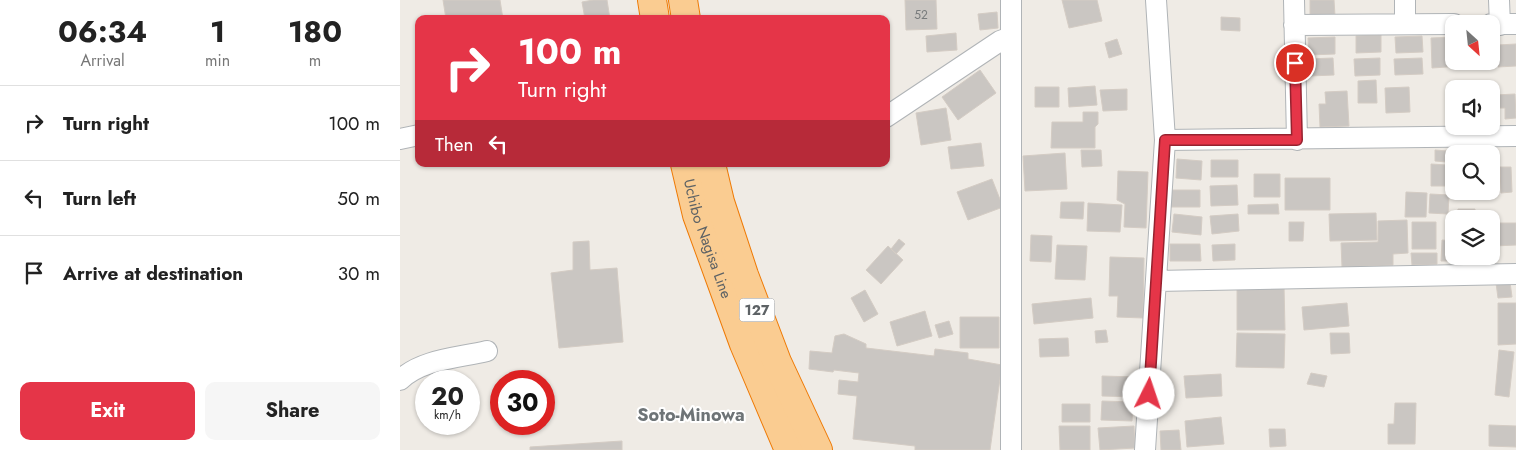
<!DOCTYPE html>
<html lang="en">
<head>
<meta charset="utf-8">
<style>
	body { margin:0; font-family:Jost,sans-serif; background:#f6f6f6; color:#222; height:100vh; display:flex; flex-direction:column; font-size:19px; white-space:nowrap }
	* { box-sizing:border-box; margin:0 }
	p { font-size:16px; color:#767676 }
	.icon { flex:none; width:28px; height:28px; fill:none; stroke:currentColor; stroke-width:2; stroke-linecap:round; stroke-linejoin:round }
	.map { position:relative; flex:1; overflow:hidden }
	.panel { display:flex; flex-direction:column; background:#fff; width:400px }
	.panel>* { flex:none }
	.top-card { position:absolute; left:15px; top:15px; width:475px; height:152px; border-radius:10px; box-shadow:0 1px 4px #0004; background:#e53548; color:#fff; overflow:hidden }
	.needle { width:32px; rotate:153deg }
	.buttons { position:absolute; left:1045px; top:15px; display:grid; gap:10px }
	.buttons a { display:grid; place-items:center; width:55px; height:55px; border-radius:10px; background:#fff; box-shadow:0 1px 4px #0004; font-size:25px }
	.speed { position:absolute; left:15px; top:370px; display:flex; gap:10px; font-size:25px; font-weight:700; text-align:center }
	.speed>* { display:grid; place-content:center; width:65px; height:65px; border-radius:50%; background:#fff; box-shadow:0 1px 4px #0004; line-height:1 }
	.speed small { font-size:12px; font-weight:400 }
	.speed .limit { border:8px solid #d22; background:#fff; color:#111 }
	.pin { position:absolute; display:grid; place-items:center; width:42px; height:42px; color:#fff; margin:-21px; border:2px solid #fff; border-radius:50%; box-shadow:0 1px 5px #0007 }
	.me { position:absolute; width:55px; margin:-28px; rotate:4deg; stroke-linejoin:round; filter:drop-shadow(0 0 4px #0008) }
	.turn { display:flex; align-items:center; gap:18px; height:105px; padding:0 20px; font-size:22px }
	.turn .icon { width:65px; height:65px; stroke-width:2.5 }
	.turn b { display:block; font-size:35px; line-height:42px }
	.then { display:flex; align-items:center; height:48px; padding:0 20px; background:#0003; gap:10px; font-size:19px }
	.eta { display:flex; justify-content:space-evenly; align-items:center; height:85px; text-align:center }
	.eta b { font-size:30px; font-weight:700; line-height:35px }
	.primary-button { display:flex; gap:10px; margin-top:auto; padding:10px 20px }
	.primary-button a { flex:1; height:58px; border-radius:10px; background:#e53548; color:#fff; font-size:20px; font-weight:700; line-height:58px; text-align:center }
	.primary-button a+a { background:#f6f6f6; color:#222 }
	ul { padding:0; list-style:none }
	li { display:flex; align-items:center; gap:15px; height:75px; padding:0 20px; border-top:1px solid #e0e0e0 }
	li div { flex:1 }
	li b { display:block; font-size:19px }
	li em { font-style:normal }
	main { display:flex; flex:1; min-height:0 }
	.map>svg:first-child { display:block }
	.building { fill:#cac6c2; stroke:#d4ccc4 }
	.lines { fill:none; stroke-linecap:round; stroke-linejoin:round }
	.minor-casing { stroke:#b0b4b7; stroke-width:22 }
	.highway-casing { stroke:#ee7a06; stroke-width:30 }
	.minor { stroke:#fff; stroke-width:20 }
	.highway { stroke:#facc91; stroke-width:28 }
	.route-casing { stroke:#95222f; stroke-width:12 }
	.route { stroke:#e53548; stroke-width:9 }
	.labels { text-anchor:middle; stroke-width:4; stroke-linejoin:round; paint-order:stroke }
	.number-label { font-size:12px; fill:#787b7c }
	.shield { fill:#fff; stroke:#8e9193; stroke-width:1 }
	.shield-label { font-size:14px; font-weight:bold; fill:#5d6265 }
	.street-label { font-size:15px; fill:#5d6265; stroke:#fff }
	.quarter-label { font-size:18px; font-weight:bold; fill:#6e7477; stroke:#fff }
</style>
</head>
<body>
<main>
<section class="panel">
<div class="eta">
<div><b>06:34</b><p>Arrival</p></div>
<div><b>1</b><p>min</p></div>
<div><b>180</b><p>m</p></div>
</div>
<ul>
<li><svg class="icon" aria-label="right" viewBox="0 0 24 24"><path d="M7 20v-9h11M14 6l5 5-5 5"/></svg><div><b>Turn right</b></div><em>100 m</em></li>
<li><svg class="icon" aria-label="left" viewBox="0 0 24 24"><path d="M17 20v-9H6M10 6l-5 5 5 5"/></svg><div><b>Turn left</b></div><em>50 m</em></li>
<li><svg class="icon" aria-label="arrive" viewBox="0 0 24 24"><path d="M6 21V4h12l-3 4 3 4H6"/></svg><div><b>Arrive at destination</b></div><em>30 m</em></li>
</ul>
<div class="primary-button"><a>Exit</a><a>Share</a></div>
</section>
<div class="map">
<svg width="1116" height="450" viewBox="0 0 1116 450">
	<rect width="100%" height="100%" fill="#efebe5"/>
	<!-- building -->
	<path class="building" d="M43 0H100L103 19H46Z
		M193 0H207L210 19H185L182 2Z
		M505 0H536L537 29 506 30Z
		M662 0H697L702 21 669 28Z
		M910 0H934L935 16 910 17Z
		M597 12 598 28 580 30 578 14Z
		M821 17 840 18V31L821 30Z
		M556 33 557 50 527 52 526 36Z
		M981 35V52L956 53V36Z
		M1022 36 1023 52 996 53 995 37Z
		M935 37V54L909 55 908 38Z
		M1054 37V61H1061V66L1032 68 1031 38Z
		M717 39 722 54 709 58 705 43Z
		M1091 44H1093L1094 68 1074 69V61H1091Z
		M1116 44V66L1098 67V45Z
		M933 58 934 75 909 76 908 59Z
		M980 58V75L955 76 954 59Z
		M1022 58 1023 74 995 75 994 59Z
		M580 70 596 93 558 120 542 97Z
		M976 80 977 103H958V81Z
		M695 86 697 105 669 107 668 88Z
		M635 87H659V107H635Z
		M1009 87 1010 112 986 113 985 88Z
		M727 89V110L703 111 700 90Z
		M947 91 949 126 920 127 919 104H926L925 92Z
		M1115 94 1116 118 1105 119V108H1096V95Z
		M546 108 551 140 521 145 516 113Z
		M683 112H698V124L695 127V148H651L652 122H683Z
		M581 143 584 166 551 169 548 147Z
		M681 150H701L702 166 682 167Z
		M1035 150 1047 151V162L1035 161Z
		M665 153 667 189 625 191 623 156Z
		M777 159 802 161 801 180 776 178Z
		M811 160H838V177H811Z
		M1031 164 1047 165V186H1031Z
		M1100 167H1111L1112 192 1101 193Z
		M718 171 748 172 746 228 724 227 725 204 717 200Z
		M854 174H880V197H854Z
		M1092 175V196L1064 197V191H1091Z
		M885 178H930V210H885Z
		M592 179 603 207 568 220 557 192Z
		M837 185 838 205 811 206 810 186Z
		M771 190H800V207H770Z
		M1006 192 1027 193 1026 217H1005Z
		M1030 194 1049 195 1048 214 1029 213Z
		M661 202H684L683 219 660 218Z
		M688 203 722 205 720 232 687 231Z
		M878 204 879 214H848V205Z
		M1058 209H1075V219H1057Z
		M976 213 977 240 930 241 929 214Z
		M774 214 802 217 801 235 772 232Z
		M838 214 839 231 812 234 810 216Z
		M1007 220 1008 253 993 254V265L942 267 941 243 978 242V221Z
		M889 222H904L903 241H889Z
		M1012 222H1036V249H1012Z
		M1094 223H1116V245L1094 246Z
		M631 235 652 236 651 262 630 261Z
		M499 239 505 244 496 254 491 249Z
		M1042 240 1054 241V256H1062V261H1041Z
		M189 241 190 270 217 268 223 342 159 348 151 273 173 270V242Z
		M770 244H800L801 261H770Z
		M835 244V260L813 261 812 245Z
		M657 245 687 246 685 280 655 279Z
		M488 246 503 260 481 284 466 270Z
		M1011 253H1037V264L1012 265Z
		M710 257 744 258 743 318 717 317 718 296H709Z
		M1110 282 1112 297 1098 298 1096 283Z
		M837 286H884L885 330H837Z
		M465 290 478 314 464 322 451 298Z
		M691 298 693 318 634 324 632 304Z
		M947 303 949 326 904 330 902 307Z
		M1098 303H1116V344L1098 345Z
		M525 311 532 336 497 346 490 322Z
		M560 317H599V348H560Z
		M549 321 553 334 539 338 535 325Z
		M706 330 708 342 696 343 695 331Z
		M837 333 885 334 884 368 836 367Z
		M930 333H949L950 353 931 354Z
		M444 334 466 344V348L534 356 535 349 568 353V359L602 365 590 450H515V446L453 439 457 396 438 394 439 380 458 382 459 373 434 370 433 372 409 369 410 351 432 353 435 336Z
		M668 338 669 356 640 357 639 339Z
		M1099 350 1114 352 1109 397 1095 395Z
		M911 373 927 376 924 387 907 384Z
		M821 374 822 396 786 398 784 376Z
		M702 376 737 377V397L702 396Z
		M702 401 733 402 732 421 701 420Z
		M995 403H1016L1015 444H988V424H994Z
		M662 404H690V422H662Z
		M821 417 824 444 787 447 785 421Z
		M1089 425 1116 426V447L1089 446Z
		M659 426H690V450H660Z
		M734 426 735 448 700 450 698 428Z
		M869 429H885L886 446 870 447Z
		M779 430 781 450H761L760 431Z
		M222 441V450H130V447Z"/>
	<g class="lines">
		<defs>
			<path id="minor" d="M894 0 897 140
				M1005 0V23
				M1099 0 1100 25
				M1091 24H1116
				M894 25 1054 24
				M486 117 600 41 611 37
				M0 139 19 135
				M765 140 1116 136
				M756 281 1116 274
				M0 380C22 359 58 358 87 351
				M611 450V0
				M745 450 765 140 756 0"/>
			<g id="highway">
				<path d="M252 0 255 19"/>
				<path d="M283 0 286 19"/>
				<path id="s1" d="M285 164 297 215 344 344 389 450"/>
				<path d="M311 164 320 202 344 275 377 362 418 450"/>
			</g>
		</defs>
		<!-- minor casing -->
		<use href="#minor" class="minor-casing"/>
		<!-- highway casing -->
		<use href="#highway" class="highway-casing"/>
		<!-- minor -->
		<use href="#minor" class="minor"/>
		<!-- highway -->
		<use href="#highway" class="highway"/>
	</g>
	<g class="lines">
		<defs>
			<path id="route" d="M749 394 765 140H897L895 63"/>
		</defs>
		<!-- route casing -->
		<use href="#route" class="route-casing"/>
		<!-- route -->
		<use href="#route" class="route"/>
	</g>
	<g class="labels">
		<!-- number labels -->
		<g class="number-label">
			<text x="521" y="19">52</text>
		</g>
		<!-- shield labels -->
		<rect class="shield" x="339.5" y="298.5" width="35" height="23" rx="4"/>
		<g class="shield-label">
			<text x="357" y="315">127</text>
		</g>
		<!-- street labels -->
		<g class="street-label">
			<text dy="5" stroke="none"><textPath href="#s1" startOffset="78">Uchibo Nagisa Line</textPath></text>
		</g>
		<!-- quarter labels -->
		<g class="quarter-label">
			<text x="291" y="421">Soto-Minowa</text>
		</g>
	</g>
</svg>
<div class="buttons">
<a><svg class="needle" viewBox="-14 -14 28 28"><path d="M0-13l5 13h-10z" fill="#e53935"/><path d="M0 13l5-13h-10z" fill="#767676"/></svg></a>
<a><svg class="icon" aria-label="sound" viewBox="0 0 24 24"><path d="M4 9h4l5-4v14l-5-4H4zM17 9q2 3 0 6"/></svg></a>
<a><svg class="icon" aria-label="search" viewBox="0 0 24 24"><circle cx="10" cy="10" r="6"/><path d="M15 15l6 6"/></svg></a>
<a><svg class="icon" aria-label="layers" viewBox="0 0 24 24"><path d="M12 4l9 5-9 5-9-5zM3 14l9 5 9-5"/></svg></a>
</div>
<div class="speed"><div>20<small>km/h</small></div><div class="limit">30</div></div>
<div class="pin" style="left:895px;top:63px;background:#d93025"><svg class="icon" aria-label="arrive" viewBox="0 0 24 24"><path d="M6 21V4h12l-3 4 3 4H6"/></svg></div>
<svg class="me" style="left:749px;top:394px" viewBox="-20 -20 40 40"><circle r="19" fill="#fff"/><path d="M0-13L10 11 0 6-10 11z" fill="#e53548"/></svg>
<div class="top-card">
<div class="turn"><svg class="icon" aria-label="right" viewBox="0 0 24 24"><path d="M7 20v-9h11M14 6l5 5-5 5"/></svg><div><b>100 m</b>Turn right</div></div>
<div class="then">Then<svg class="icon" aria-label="left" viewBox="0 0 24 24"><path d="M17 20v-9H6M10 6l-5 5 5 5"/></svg></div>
</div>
</div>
</main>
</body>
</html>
